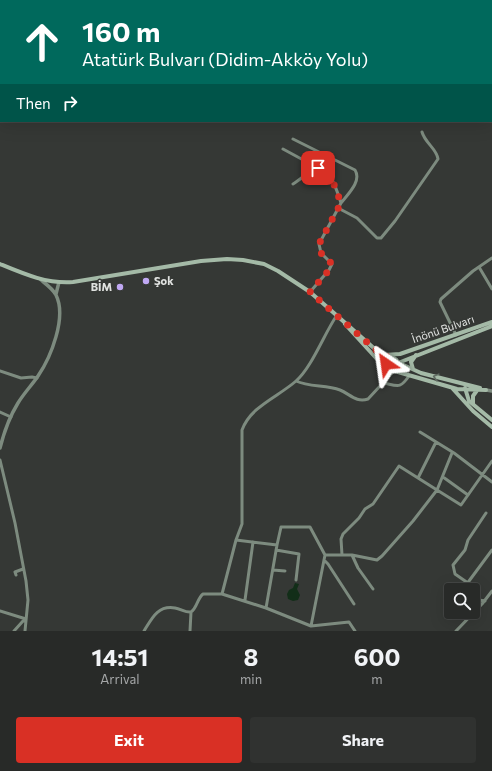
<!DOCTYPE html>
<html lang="en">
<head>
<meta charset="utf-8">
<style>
	body { margin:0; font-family:Commissioner,sans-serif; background:#303230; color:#f1f3f6; height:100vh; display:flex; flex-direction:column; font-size:15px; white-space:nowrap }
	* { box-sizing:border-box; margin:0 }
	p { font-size:13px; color:#a5a7a8 }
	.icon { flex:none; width:22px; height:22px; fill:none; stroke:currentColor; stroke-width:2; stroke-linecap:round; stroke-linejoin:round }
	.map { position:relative; height:631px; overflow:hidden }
	.panel { display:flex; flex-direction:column; background:#282a28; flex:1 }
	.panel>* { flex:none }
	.top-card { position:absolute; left:0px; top:0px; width:492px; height:122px; box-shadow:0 4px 16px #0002,0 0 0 1px #444645; background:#00695c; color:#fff; overflow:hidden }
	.fabs { position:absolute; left:444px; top:583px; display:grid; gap:8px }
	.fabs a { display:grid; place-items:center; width:36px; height:36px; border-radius:4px; background:#282a28; box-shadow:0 4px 16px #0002,0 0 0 1px #444645; font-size:20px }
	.pin { position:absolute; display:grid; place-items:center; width:34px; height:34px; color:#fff; margin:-17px; border-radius:8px; box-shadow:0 2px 6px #0006 }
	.me { position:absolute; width:44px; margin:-22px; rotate:328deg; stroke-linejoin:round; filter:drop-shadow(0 0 3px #0008) }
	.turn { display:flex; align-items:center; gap:14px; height:84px; padding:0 16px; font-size:18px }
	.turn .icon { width:52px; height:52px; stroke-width:2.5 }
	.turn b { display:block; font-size:28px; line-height:34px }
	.then { display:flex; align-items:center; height:38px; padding:0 16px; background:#0003; gap:8px; font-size:15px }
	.eta { display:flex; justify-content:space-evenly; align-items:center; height:68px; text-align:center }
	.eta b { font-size:24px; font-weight:700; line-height:28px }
	.action { display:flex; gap:8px; margin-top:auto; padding:8px 16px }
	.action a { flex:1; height:46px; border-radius:4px; background:#d93025; color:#fff; font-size:16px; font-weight:700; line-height:46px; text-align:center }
	.action a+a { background:#303230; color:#f1f3f6 }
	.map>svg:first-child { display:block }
	.water { fill:#122e18 }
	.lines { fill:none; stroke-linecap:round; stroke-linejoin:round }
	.minor { stroke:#7d8b7f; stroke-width:3 }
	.tertiary { stroke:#7d8b7f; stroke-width:3.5 }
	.secondary { stroke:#a4baa7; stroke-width:4 }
	.oneway { stroke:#616c63 }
	.route { stroke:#d93025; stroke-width:7; stroke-dasharray:0 12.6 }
	.poi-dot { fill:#c0a8f3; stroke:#353835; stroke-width:1.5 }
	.labels { text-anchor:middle; stroke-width:3; stroke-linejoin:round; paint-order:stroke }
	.poi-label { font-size:11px; font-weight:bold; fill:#e0e2e0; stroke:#353835; text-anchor:start }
	.street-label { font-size:11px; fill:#e0e2e0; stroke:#353835 }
</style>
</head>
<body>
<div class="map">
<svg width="492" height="631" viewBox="0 0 492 631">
	<rect width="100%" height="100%" fill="#353835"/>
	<!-- water -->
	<path class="water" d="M295 583 299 584 297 589 300 595 298 600 293 601 288 599 287 594 289 590 293 588Z"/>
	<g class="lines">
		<!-- minor -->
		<path class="minor" d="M293 139 355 170C362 181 348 194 341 203
			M283 149 318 168
			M293 184C300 180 309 171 317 168 330 165 338 194 341 203L319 244 321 253 332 264 329 270 310 292
			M338 208 357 218 377 238H381L395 221 438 159C437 149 425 143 422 132
			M479 267 492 289
			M456 335 440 302 441 299 473 271 492 258
			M0 371 21 378 32 377 37 378
			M296 381C309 387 326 385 340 390 350 394 356 403 368 399L394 371
			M384 383C398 386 400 389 409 376
			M0 412 11 417
			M420 432 454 453 492 482
			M0 460 15 523 26 581 28 600 25 631
			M443 477 468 495
			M418 478 436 442
			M236 540 222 594 266 608 277 545 236 540 242 524V430C251 406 278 397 296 381 312 367 324 334 337 315
			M277 545 281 527H310L325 555 311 626
			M276 550 299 554 296 580
			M325 555H352L377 560 382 556 413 521 437 490 461 505 492 461
			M342 555 341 539 343 534 359 518 365 509 373 504 399 466 437 490 452 453
			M352 555 358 568 373 589
			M324 560 328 564 354 604
			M273 570 285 571
			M16 575 15 572 23 569
			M468 583 455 574 453 565 465 550 468 540 486 513
			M469 590 467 584 469 581 492 550
			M473 596 479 600 485 601
			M245 600 253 542
			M266 608 311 626 349 622 355 631
			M0 611 26 619
			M14 631 23 621H26
			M144 631C152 618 158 605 175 608 181 609 186 613 191 612 197 608 197 599 203 594H222
			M190 631 191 612
			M456 631 482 604 492 591"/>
		<!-- tertiary -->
		<path class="tertiary" d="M56 294 59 282
			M486 390 492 391
			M0 448C4 432 10 416 18 403 24 393 32 385 38 376 51 357 67 317 56 295 53 289 46 284 41 280"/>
		<!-- secondary -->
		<path class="secondary" d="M0 264C24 274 47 284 73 282L201 261 227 259 243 260 264 264 278 271 310 292 376 350 389 359
			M345 324 376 358 388 368
			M384 355 400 354 492 322
			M386 364a6 6 0 1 1 12 0a6 6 0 1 1-12 0Z
			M398 363 492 326
			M399 363 421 373 480 388
			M413 369 411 362 416 355
			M391 370 457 389 486 390
			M465 388 469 401 492 420
			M453 389 473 411 492 427
			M473 404V396L478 389"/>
	</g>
	<!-- one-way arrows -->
	<defs><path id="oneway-chevron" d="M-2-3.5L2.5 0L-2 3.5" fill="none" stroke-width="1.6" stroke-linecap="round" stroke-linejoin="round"/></defs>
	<use class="oneway" href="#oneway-chevron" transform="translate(436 377) rotate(-165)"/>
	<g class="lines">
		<!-- route -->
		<path class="route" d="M318 168 330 174 341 203 319 244 321 253 332 264 329 270 310 292 376 350 389 358 386 364"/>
	</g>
	<!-- markers -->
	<g class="poi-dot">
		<circle cx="146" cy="281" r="4"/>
		<circle cx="120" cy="287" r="4"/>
	</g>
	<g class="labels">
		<!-- poi labels -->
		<g class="poi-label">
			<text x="154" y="285">Şok</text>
			<text x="112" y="291" text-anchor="end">BİM</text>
		</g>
		<!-- street labels -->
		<g class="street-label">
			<text transform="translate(443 329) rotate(-19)" y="4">İnönü Bulvarı</text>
		</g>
	</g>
</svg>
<div class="fabs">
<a><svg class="icon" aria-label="search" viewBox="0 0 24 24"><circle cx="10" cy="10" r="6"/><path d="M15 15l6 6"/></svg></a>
</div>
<div class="pin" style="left:318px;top:168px;background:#d93025"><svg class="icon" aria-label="arrive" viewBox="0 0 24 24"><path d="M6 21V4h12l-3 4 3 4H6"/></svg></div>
<svg class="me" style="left:386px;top:364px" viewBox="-20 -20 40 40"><path d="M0-17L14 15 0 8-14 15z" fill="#d93025" stroke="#fff" stroke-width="4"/></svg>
<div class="top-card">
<div class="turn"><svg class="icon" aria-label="ahead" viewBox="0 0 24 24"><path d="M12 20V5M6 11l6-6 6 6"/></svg><div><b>160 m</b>Atatürk Bulvarı (Didim-Akköy Yolu)</div></div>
<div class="then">Then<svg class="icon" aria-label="right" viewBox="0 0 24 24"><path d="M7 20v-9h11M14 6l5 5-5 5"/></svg></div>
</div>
</div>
<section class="panel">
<div class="eta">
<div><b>14:51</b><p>Arrival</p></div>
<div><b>8</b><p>min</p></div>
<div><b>600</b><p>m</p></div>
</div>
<div class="action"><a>Exit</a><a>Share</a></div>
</section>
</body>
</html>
